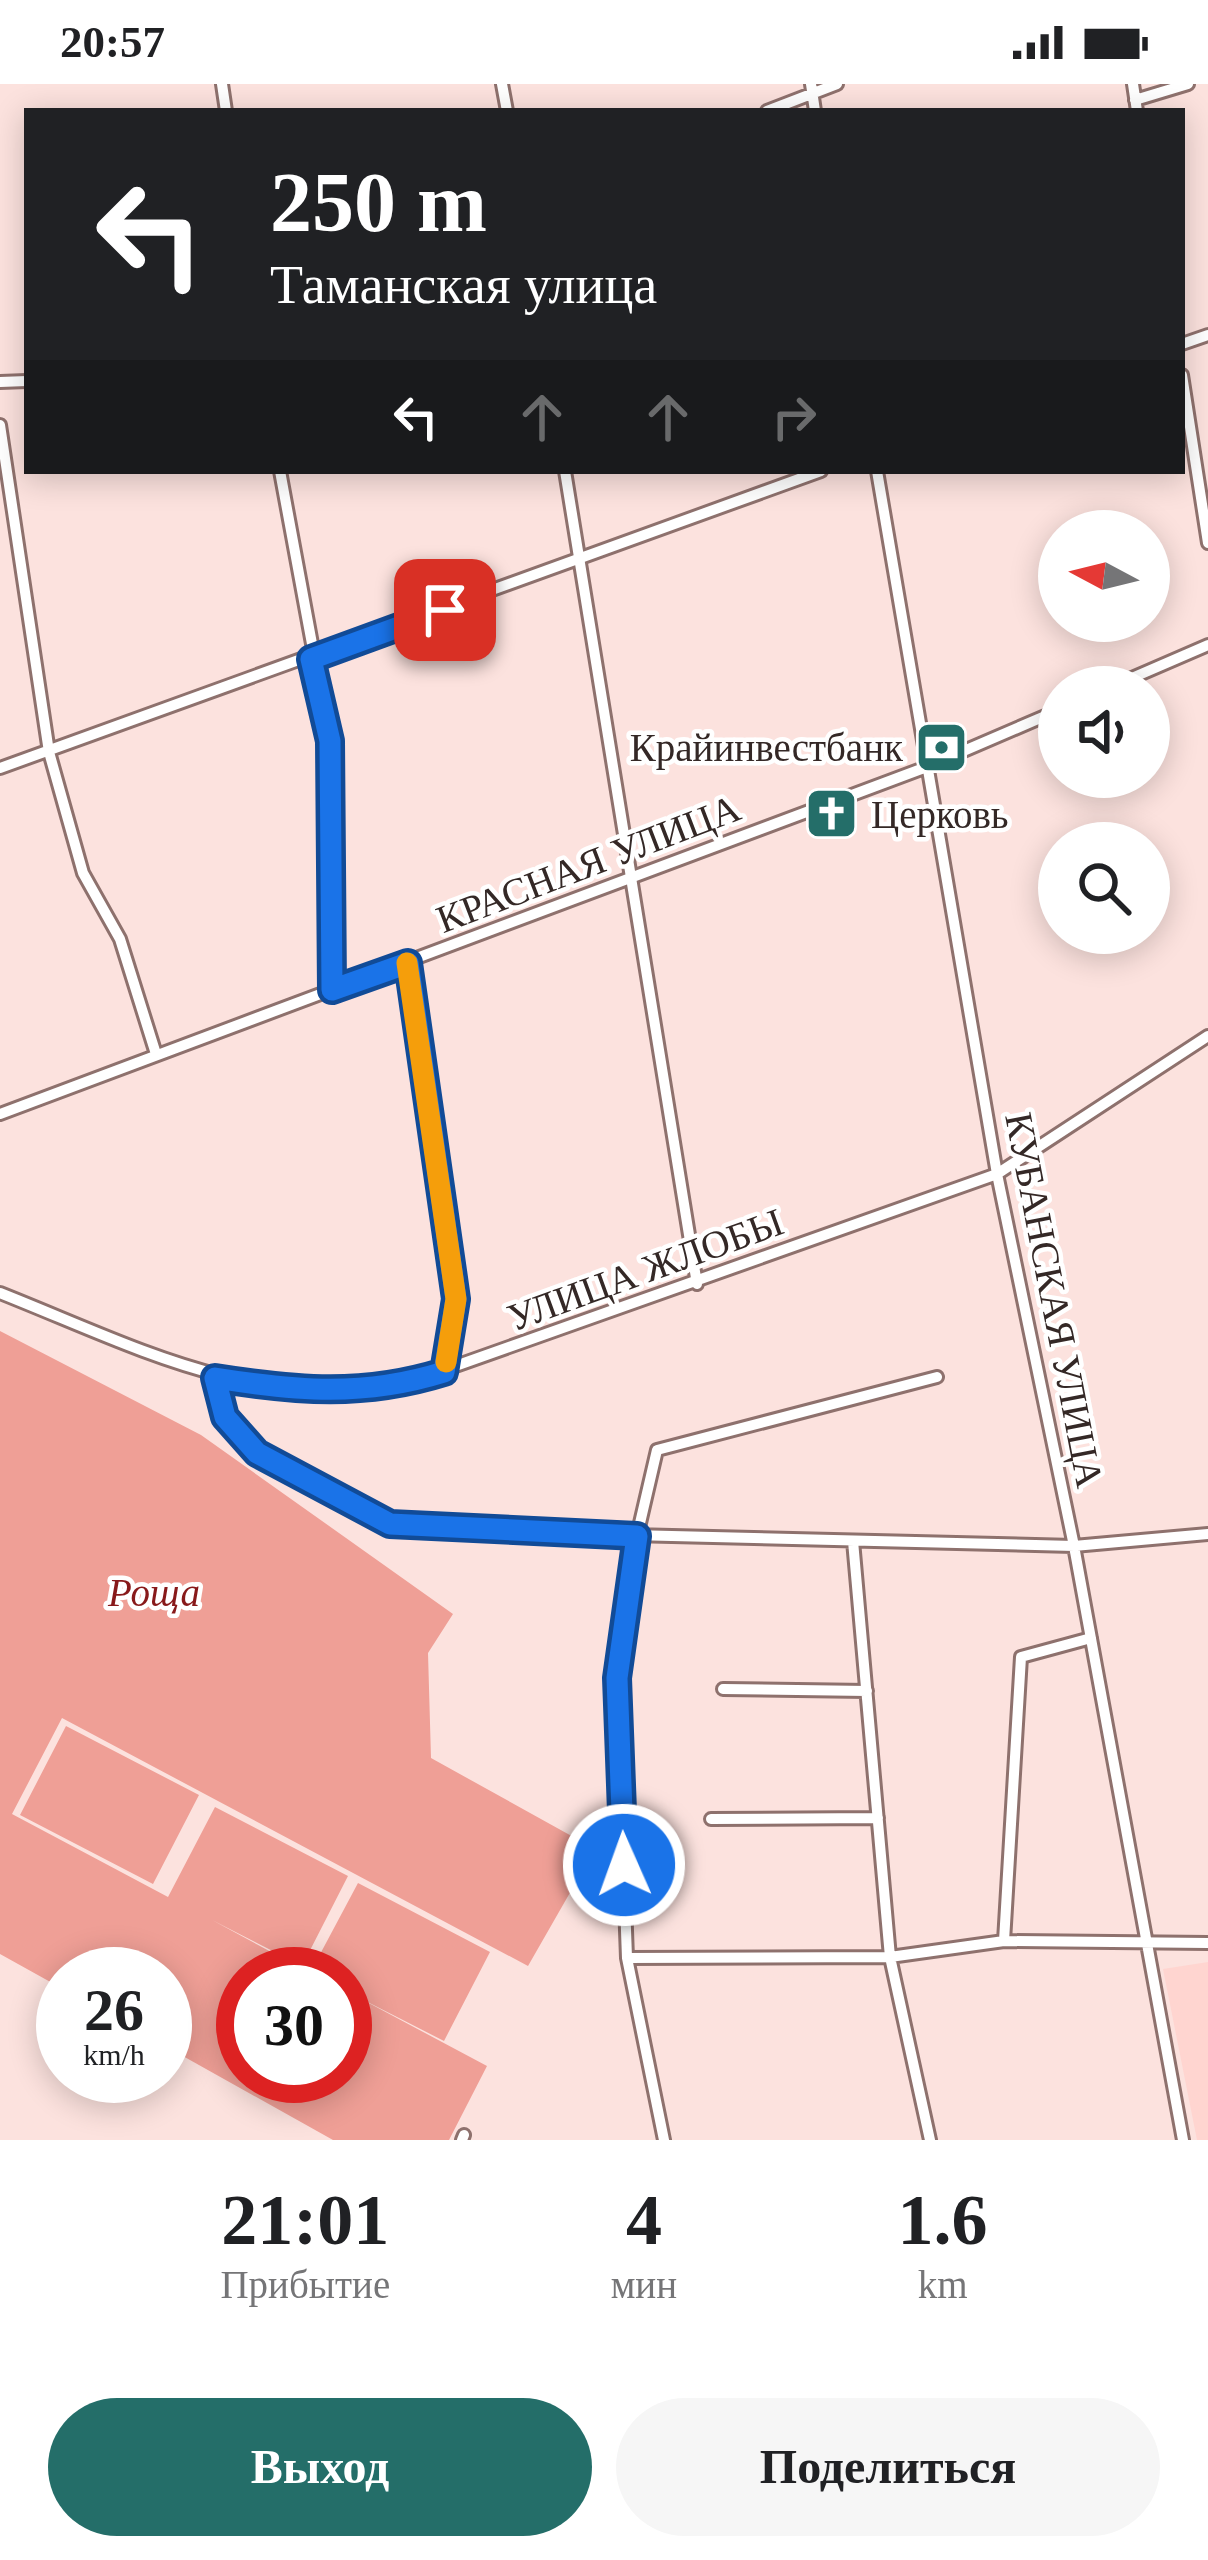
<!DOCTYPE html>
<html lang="ru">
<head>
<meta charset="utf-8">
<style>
	body { margin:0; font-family:Georgia,serif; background:#f6f6f6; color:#202124; height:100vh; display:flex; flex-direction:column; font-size:45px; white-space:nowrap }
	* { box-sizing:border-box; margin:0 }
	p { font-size:39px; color:#757577 }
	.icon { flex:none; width:66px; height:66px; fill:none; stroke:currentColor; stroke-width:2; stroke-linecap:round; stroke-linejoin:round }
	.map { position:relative; height:2056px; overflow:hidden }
	.sheet { display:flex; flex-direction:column; background:#fff; flex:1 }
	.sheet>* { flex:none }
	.guide { position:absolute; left:24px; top:24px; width:1161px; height:366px; border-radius:0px; box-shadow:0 6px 30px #0003; background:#202124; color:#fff; overflow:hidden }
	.needle { width:78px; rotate:277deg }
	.controls { position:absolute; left:1038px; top:426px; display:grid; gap:24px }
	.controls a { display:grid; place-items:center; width:132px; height:132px; border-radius:50%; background:#fff; box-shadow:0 6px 30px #0003; font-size:60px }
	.speed { position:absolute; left:36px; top:1863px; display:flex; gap:24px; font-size:60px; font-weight:700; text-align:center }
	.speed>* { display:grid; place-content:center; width:156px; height:156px; border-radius:50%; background:#fff; box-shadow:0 6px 30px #0003; line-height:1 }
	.speed small { font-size:30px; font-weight:400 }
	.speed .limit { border:18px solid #d22; background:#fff; color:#111 }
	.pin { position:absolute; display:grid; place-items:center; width:102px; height:102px; color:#fff; margin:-51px; border-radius:24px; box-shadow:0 6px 18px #0006 }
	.me { position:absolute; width:132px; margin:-66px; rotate:358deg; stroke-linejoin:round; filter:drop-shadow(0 0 9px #0008) }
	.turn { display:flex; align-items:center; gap:42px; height:252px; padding:0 48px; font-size:54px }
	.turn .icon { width:156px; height:156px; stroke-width:2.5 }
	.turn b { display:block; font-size:84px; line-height:102px }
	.lanes { display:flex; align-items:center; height:114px; padding:0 48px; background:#0003; justify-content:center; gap:60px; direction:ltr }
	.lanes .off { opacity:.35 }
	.eta { display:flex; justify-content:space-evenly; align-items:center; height:204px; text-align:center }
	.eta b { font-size:72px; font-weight:700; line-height:84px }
	.cta { display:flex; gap:24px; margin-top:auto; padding:24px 48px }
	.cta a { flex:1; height:138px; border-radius:72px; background:#246e69; color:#fff; font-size:48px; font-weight:700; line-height:138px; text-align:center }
	.cta a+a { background:#f6f6f6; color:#202124 }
	.status { display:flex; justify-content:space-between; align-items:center; height:84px; padding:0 60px; background:#fff; direction:ltr }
	.status svg { height:33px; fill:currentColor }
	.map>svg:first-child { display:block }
	.built { fill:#ffd5d0 }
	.green { fill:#ef9f96; fill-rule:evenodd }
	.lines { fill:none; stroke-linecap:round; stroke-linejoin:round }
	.minor-casing { stroke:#8e716d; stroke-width:16 }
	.minor { stroke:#fff; stroke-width:10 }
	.route-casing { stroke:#114b97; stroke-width:30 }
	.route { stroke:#1a73e8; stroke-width:21 }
	.slow { stroke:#f59e0b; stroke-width:21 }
	.labels { text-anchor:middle; stroke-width:9; stroke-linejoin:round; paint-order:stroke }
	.poi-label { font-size:39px; fill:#342826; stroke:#fff; text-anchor:end }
	.street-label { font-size:39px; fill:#342826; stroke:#fff }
	.park-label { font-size:39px; font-style:italic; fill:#88191a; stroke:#fff }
</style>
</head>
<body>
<div class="status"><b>20:57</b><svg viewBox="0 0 49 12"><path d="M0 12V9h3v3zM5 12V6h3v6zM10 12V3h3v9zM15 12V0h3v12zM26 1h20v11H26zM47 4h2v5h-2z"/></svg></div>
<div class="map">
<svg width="1208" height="2056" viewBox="0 0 1208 2056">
	<rect width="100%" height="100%" fill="#fce2de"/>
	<!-- built -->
	<path class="built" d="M1208 1878V2056H1197L1163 1885Z"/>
	<!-- green -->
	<path class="green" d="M0 1247 201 1351 453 1530 428 1569 431 1674 595 1765 528 1882 62 1634 12 1730 168 1813 215 1723 348 1792 302 1882 212 1836 310 1889 358 1799 490 1868 444 1957 350 1909 487 1982 449 2056H333L165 1962V1890H63V1905L0 1870ZM243 1890H345V1992H243Z
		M66 1642 199 1711 153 1800 20 1731Z"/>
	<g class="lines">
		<defs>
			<path id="minor" d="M222 0 226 27
				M502 0 507 27
				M811 0 815 27
				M1133 0 1137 27
				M1135 16 1188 0
				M767 27 837 0
				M1182 260 1208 251
				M1182 291 1208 459
				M0 298 27 297
				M0 341 49 668 83 789 120 855 156 970
				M280 387 330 657 332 906
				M565 387 697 1200
				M877 387 997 1090 1074 1462 1183 2056
				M1111 603 1208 561
				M0 684 821 387
				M408 879 456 1215 444 1288
				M0 1030 924 684 1059 626
				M0 1209C141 1265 242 1322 399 1302L997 1090 1208 952
				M215 1294 225 1333 257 1369 390 1440 429 1446 1074 1462 1208 1450
				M853 1457 890 1873 930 2056
				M723 1605 867 1607
				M711 1735 878 1734
				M1004 1857 1021 1573 1091 1554
				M627 1874 890 1873 1004 1857 1208 1859
				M462 2056 464 2051
				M664 2056 627 1874 617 1594 637 1452 657 1366 937 1293"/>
		</defs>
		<!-- minor casing -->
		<use href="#minor" class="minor-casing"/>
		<!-- minor -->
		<use href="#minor" class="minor"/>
	</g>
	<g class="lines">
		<defs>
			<path id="route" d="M445 526 311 575 330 657 332 906 408 879 456 1215 444 1288C364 1313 297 1307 215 1294L225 1333 257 1369 390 1440 637 1452 617 1594 624 1781"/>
		</defs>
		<!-- route casing -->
		<use href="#route" class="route-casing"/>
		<!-- route -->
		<use href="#route" class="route"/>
		<!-- slow -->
		<path class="slow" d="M407 879 456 1215 446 1278"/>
	</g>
	<!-- icons -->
	<defs>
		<symbol id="bank-square" viewBox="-11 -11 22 22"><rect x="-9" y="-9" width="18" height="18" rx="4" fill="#246e69" stroke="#fff"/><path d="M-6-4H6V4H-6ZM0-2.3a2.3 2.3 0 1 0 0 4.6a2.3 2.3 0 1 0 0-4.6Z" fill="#fff"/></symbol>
		<symbol id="church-square" viewBox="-11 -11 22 22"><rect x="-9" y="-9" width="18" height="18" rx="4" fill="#246e69" stroke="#fff"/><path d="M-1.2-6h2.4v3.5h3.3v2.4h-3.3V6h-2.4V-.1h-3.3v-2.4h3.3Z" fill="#fff"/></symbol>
	</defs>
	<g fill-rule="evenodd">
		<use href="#bank-square" x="912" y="634" width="59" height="59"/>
		<use href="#church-square" x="802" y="700" width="59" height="59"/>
	</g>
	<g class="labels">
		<!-- poi labels -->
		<g class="poi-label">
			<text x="903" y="677">Крайинвестбанк</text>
			<text x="871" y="744" text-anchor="start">Церковь</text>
		</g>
		<!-- street labels -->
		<g class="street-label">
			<text transform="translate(588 779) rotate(-21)" y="14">КРАСНАЯ УЛИЦА</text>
			<text transform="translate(645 1185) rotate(-20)" y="14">УЛИЦА ЖЛОБЫ</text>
			<text transform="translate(1055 1216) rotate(79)" y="14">КУБАНСКАЯ УЛИЦА</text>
		</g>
		<!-- park labels -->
		<g class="park-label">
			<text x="154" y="1522">Роща</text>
		</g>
	</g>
</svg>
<div class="controls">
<a><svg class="needle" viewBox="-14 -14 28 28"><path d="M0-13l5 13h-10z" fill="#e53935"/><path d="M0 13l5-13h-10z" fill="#757577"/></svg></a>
<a><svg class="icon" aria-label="sound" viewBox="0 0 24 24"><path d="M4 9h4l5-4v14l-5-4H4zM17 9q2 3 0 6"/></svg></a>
<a><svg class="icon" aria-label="search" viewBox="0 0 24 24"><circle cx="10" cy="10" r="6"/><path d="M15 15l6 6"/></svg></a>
</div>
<div class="speed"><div>26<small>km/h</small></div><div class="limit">30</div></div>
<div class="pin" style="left:445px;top:526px;background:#d93025"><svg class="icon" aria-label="arrive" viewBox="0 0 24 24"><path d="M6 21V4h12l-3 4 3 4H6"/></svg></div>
<svg class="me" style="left:624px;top:1781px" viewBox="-20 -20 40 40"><circle r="17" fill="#1a73e8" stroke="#fff" stroke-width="3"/><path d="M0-11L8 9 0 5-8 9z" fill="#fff"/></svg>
<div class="guide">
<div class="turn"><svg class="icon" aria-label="left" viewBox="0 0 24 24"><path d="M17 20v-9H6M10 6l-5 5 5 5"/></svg><div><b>250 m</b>Таманская улица</div></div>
<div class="lanes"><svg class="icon" aria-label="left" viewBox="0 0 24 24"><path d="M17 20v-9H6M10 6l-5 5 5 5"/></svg><svg class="icon off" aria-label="ahead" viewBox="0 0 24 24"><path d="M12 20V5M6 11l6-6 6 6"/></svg><svg class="icon off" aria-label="ahead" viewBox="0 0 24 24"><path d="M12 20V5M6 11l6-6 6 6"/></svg><svg class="icon off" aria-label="right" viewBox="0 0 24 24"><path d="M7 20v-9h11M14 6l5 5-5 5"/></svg></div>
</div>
</div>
<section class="sheet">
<div class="eta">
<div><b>21:01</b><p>Прибытие</p></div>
<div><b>4</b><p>мин</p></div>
<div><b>1.6</b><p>km</p></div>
</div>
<div class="cta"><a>Выход</a><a>Поделиться</a></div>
</section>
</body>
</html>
